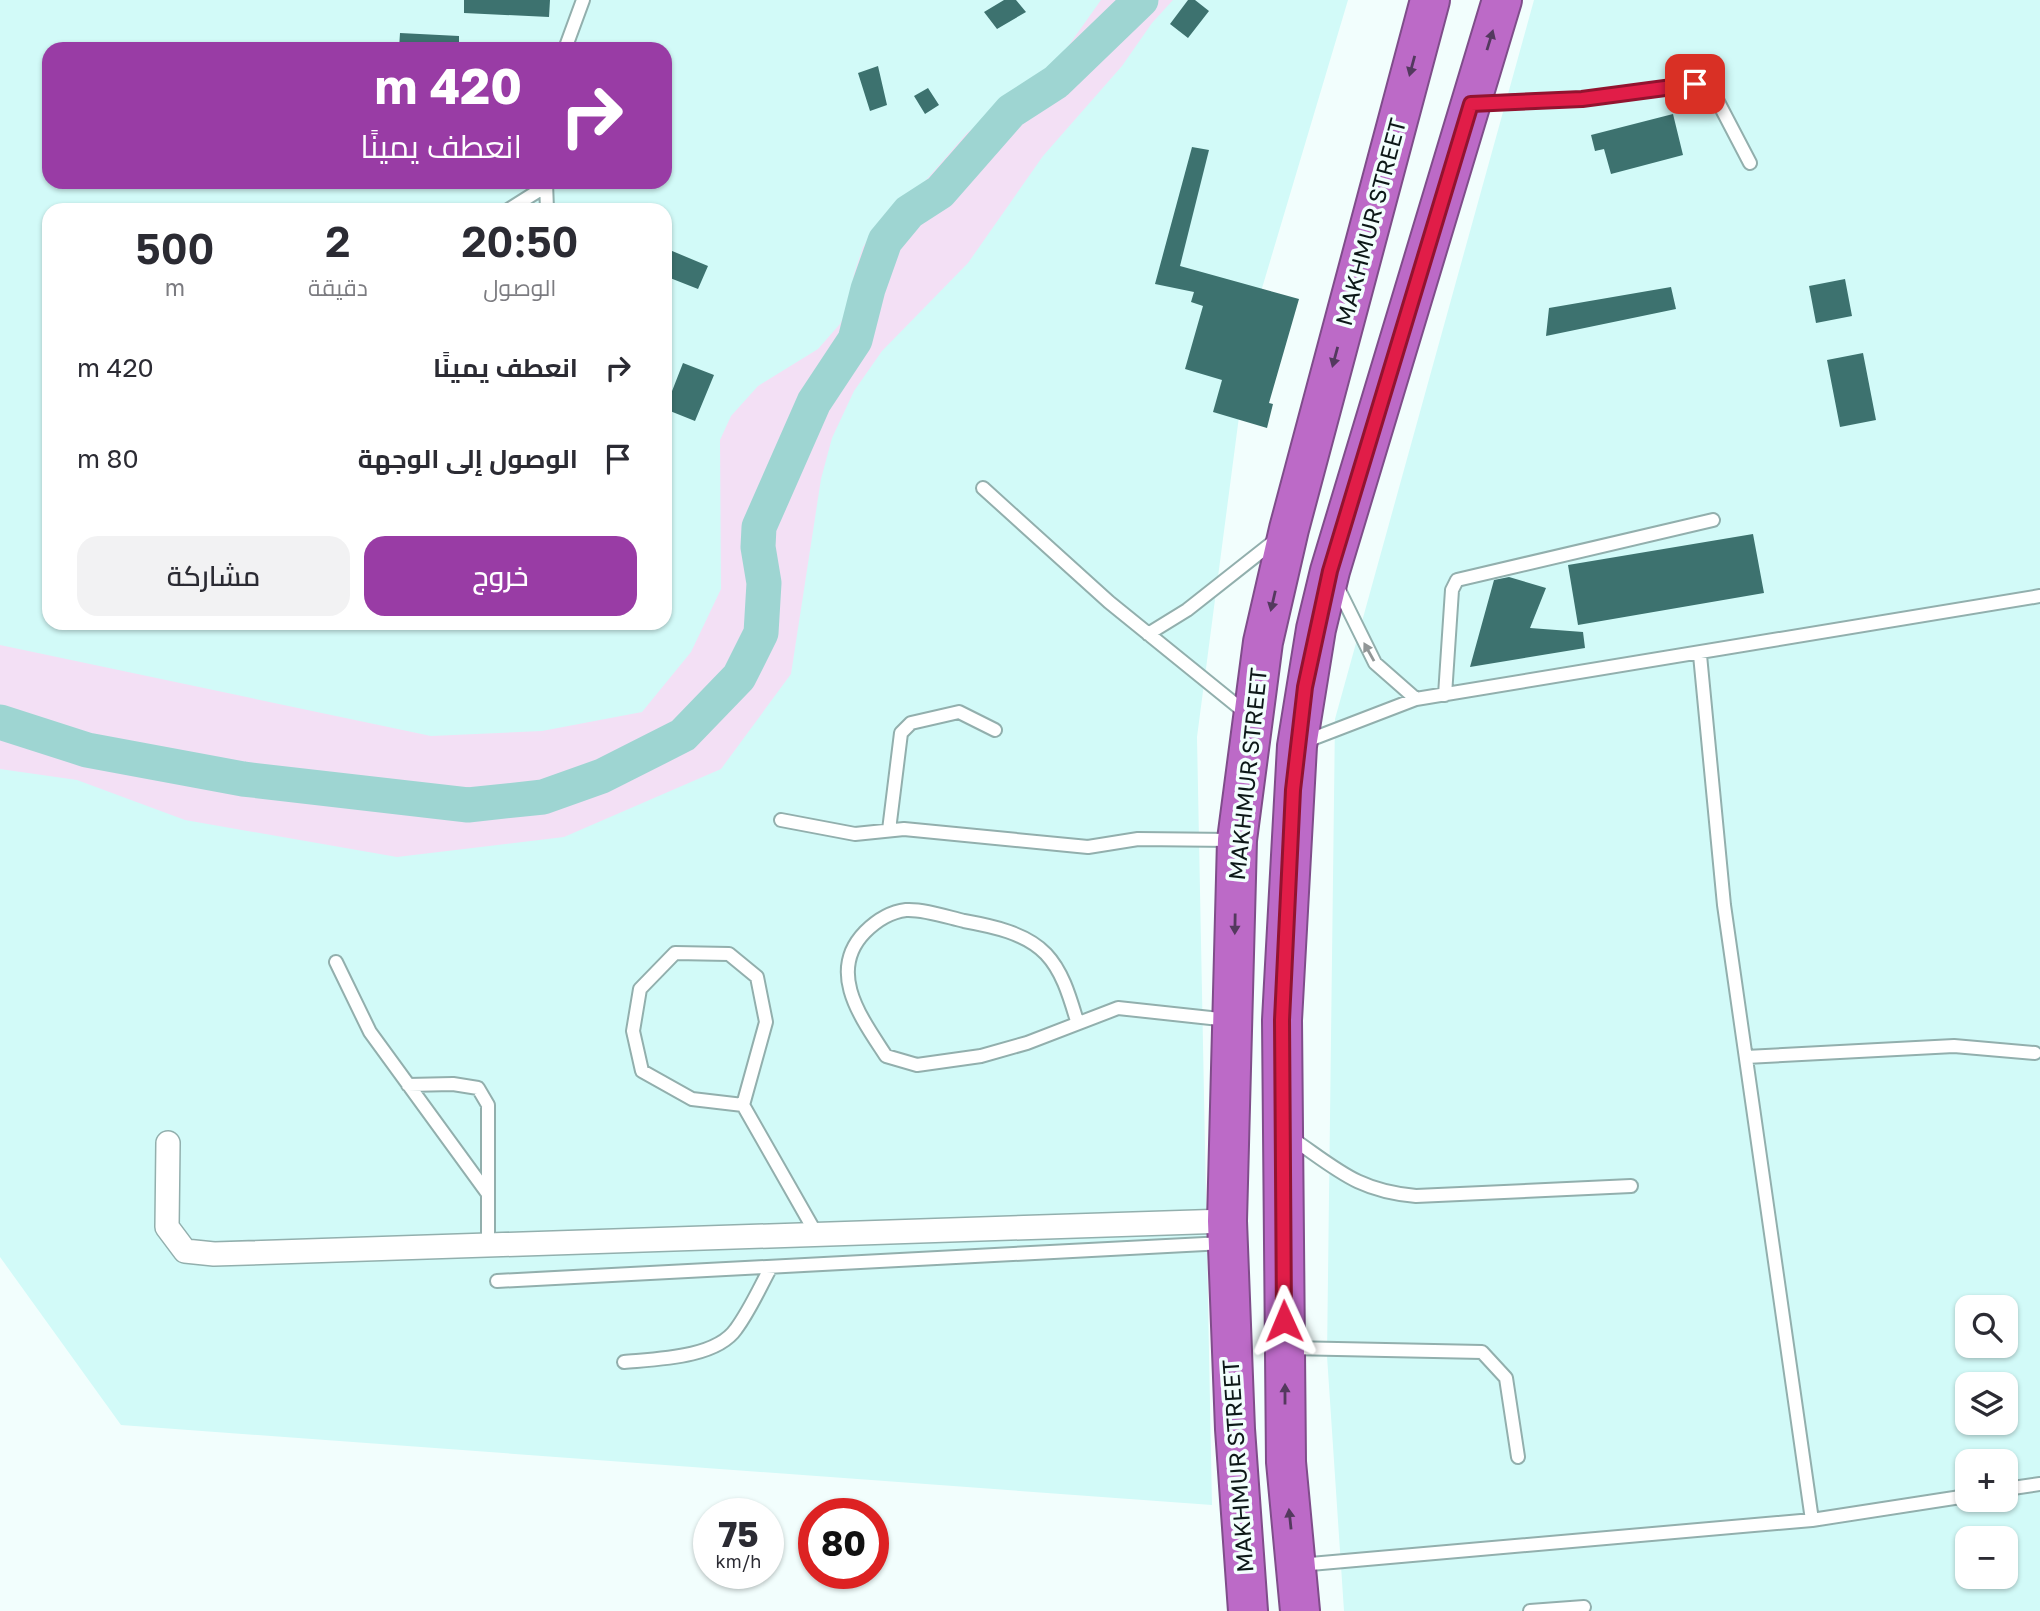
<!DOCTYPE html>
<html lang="ar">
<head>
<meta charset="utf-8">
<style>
	body { margin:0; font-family:"Golos Text",Cairo,sans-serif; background:#f2f2f3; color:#2b2b33; direction:rtl; height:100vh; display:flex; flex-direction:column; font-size:26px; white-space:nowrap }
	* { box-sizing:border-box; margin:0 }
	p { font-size:23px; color:#7c7c81 }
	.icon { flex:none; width:38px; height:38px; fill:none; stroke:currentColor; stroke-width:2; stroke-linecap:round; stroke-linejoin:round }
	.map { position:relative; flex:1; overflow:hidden; direction:ltr }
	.panel { position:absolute; left:42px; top:203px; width:630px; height:427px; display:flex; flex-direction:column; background:#fff; border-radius:21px; box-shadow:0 2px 5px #0004; direction:rtl }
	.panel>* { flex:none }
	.top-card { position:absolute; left:42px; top:42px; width:630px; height:147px; border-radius:21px; box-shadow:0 2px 5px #0004; direction:rtl; background:#993ca5; color:#fff; overflow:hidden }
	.buttons { position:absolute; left:1955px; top:1295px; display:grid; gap:14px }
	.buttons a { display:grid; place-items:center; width:63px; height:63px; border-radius:14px; background:#fff; box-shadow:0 2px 5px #0004; font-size:35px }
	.speed { position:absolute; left:693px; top:1498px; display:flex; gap:14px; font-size:35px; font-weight:700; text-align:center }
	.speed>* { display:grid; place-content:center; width:91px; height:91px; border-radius:50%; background:#fff; box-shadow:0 2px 5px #0004; line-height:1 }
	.speed small { font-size:18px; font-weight:400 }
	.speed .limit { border:10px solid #d22; background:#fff; color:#111 }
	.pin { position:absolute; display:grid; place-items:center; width:60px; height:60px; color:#fff; margin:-30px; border-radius:14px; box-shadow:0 4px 10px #0006 }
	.me { position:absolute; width:77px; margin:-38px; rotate:359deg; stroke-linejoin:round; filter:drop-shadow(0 0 5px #0008) }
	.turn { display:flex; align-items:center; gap:24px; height:147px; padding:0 35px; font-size:32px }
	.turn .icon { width:91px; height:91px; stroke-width:2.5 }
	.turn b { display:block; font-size:49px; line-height:60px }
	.eta { display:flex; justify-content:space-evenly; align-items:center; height:119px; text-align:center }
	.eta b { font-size:42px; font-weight:600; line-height:49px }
	.action { display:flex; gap:14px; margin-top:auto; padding:14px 35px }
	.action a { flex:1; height:80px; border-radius:21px; background:#993ca5; color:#fff; font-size:28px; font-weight:600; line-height:80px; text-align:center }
	.action a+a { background:#f2f2f3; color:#2b2b33 }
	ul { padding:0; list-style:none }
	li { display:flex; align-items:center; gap:21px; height:91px; padding:0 35px }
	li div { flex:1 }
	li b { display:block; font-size:26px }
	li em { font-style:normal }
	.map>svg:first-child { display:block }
	.built { fill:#d2faf8; fill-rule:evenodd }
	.green { fill:#f3e0f5 }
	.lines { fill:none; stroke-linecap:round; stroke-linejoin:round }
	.river { stroke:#9ed5d2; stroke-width:35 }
	.building { fill:#3d726f }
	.lane-casing { stroke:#92afad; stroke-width:16 }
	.street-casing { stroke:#92afad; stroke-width:26 }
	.highway-casing { stroke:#7f4d8a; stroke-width:42 }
	.lane { stroke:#fff; stroke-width:12 }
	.street { stroke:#fff; stroke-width:23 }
	.highway { stroke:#bc6ac7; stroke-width:38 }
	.oneway { fill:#53395e }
	.oneway2 { fill:#929797 }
	.route-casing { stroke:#92132f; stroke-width:18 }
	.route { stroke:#e11d48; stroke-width:12 }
	.labels { text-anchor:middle; stroke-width:7; stroke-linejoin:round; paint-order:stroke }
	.street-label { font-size:23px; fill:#0d1818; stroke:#f2fefd }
</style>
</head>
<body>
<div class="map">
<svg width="2040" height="1611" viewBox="0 0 2040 1611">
	<rect width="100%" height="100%" fill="#f2fefd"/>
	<!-- built -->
	<path class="built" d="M0 0H1348L1251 325 1197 737 1212 1505 121 1425 0 1257ZM49 49H665V182H49ZM49 210H665V623H49Z
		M1534 0H2040V1611H1344L1327 1356 1335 719ZM1967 1307H2006V1346H1967ZM1967 1384H2006V1423H1967ZM1967 1461H2006V1500H1967ZM1967 1538H2006V1577H1967Z"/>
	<!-- green -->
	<path class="green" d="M1101 0H1173L1152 23 1122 66 1043 156 968 263 882 351 854 391 832 438 821 479 791 674 721 769 564 837 397 857 185 820 77 780 0 769V645L431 736 542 731 642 712 691 652 721 589 720 440 731 416 758 386 818 349 840 324 850 304 854 274 863 247 884 215 913 195 967 133 1039 78 1064 52Z"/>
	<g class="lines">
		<!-- river -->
		<path class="river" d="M0 722 87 750 243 779 468 805 543 797 602 776 683 735 739 677 761 633 764 583 758 547 759 527 814 402 855 340 868 289 885 241 909 212 940 192 1011 111 1056 82 1141 0"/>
	</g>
	<!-- building -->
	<path class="building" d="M464 0H550L549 17 464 13Z
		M1004 0H1016L1026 12 997 29 984 12Z
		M1188 0H1195L1209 11 1188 38 1170 24Z
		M400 33 459 36V49H399Z
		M878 66 887 105 870 111 858 73Z
		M928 88 939 105 925 114 914 96Z
		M1673 114 1683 155 1611 174 1604 149 1595 151 1591 135Z
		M1192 147 1209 150 1180 266 1299 299 1269 403 1273 404 1267 428 1213 412 1222 380 1185 369 1203 306 1191 302 1194 292 1155 284Z
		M665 248 708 266 698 289 665 276Z
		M1845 279 1852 316 1816 323 1809 286Z
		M1671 287 1676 309 1546 336 1549 308Z
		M1863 353 1876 420 1840 427 1827 360Z
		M683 363 714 375 695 421 665 409Z
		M1753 534 1764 593 1578 625 1568 565Z
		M1509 577 1546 588 1530 628 1583 632 1585 648 1470 667 1494 580Z"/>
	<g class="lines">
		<defs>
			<path id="lane" d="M565 49 583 0
				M1475 103 1582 99 1695 84 1707 87 1715 96 1750 163
				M546 182 547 210
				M508 210 546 186
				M983 488 1109 602 1246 713
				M1336 584 1375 663 1416 699
				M1148 634 1187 610 1277 539
				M1700 655 1724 905 1812 1520
				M1445 695 1452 590 1457 580 1713 520
				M1304 742 1416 699 2040 596
				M781 820 855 834 904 829 1088 847 1138 839 1232 840
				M889 830 901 733 911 723 959 712 995 730
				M336 962 370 1032 488 1194
				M1077 1021C1070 998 1063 972 1046 954 1026 933 992 926 964 921 947 917 924 909 906 910 889 912 877 920 865 932 826 972 862 1019 886 1056L917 1065 981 1056 1027 1043 1118 1008 1229 1020
				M1746 1057 1954 1046 2035 1053
				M408 1085 453 1084 478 1088 488 1105V1246
				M743 1105 766 1022 757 977 729 954 675 953 640 989 633 1031 642 1071 692 1099 743 1105 817 1235
				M1290 1137C1337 1169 1357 1191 1416 1196L1631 1186
				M497 1281 1224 1243
				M1289 1348 1482 1352 1506 1378 1518 1457
				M624 1362C656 1359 716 1358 736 1329 750 1310 760 1287 771 1267
				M2006 1489 2040 1484
				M1299 1565 1812 1520 1967 1496
				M1530 1611 1584 1607"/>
			<path id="street" d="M168 1143 167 1227 185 1251 214 1254 1227 1221"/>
			<path id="highway" d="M1248 1611 1235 1429 1227 1221 1237 840 1263 642 1289 529 1430 0
				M1300 1611 1286 1462 1282 1020 1297 746 1316 629 1330 571 1502 0"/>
		</defs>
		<!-- lane casing -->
		<use href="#lane" class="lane-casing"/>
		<!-- street casing -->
		<use href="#street" class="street-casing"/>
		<!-- highway casing -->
		<use href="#highway" class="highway-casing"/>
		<!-- lane -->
		<use href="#lane" class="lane"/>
		<!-- street -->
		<use href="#street" class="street"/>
		<!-- highway -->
		<use href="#highway" class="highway"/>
	</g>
	<!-- one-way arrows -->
	<defs><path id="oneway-solid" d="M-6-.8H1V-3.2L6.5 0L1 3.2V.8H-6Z" transform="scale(1.75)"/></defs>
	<g class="oneway">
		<use href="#oneway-solid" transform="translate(1490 40) rotate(-73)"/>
		<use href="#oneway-solid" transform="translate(1412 66) rotate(105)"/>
		<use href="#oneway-solid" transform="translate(1335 357) rotate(105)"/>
		<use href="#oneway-solid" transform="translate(1273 601) rotate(103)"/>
		<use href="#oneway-solid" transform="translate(1235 924) rotate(91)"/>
		<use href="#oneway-solid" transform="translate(1285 1394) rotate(-90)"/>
		<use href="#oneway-solid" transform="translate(1290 1519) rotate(-96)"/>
	</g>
	<use class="oneway2" href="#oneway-solid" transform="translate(1369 652) rotate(-119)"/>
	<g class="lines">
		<defs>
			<path id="route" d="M1284 1321 1282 1020 1293 790 1305 687 1330 571 1471 104 1582 99 1695 84"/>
		</defs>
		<!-- route casing -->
		<use href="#route" class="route-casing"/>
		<!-- route -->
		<use href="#route" class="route"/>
	</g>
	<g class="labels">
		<!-- street labels -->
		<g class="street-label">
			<text transform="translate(1371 222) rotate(-75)" y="8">MAKHMUR STREET</text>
			<text transform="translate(1248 774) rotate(-84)" y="8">MAKHMUR STREET</text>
			<text transform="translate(1238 1466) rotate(-94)" y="8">MAKHMUR STREET</text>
		</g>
	</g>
</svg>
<div class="buttons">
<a><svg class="icon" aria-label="search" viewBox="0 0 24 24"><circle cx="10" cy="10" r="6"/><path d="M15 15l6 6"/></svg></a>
<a><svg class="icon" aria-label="layers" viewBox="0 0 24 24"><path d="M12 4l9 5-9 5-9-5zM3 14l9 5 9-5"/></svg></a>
<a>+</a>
<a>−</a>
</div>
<div class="speed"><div>75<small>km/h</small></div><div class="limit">80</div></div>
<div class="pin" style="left:1695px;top:84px;background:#d93025"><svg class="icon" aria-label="arrive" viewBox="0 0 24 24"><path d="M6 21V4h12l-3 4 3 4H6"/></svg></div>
<svg class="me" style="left:1284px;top:1321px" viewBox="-20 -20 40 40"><path d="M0-17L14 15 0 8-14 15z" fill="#e11d48" stroke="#fff" stroke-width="4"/></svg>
<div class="top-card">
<div class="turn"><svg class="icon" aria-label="right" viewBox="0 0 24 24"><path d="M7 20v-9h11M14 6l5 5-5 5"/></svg><div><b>420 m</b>انعطف يمينًا</div></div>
</div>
<section class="panel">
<div class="eta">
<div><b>20:50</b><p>الوصول</p></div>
<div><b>2</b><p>دقيقة</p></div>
<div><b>500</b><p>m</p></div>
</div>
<ul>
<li><svg class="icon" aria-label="right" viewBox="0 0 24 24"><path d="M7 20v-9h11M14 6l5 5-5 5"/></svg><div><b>انعطف يمينًا</b></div><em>420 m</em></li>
<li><svg class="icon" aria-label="arrive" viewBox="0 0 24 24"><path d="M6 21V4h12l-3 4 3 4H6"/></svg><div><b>الوصول إلى الوجهة</b></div><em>80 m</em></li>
</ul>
<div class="action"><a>خروج</a><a>مشاركة</a></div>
</section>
</div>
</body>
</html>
